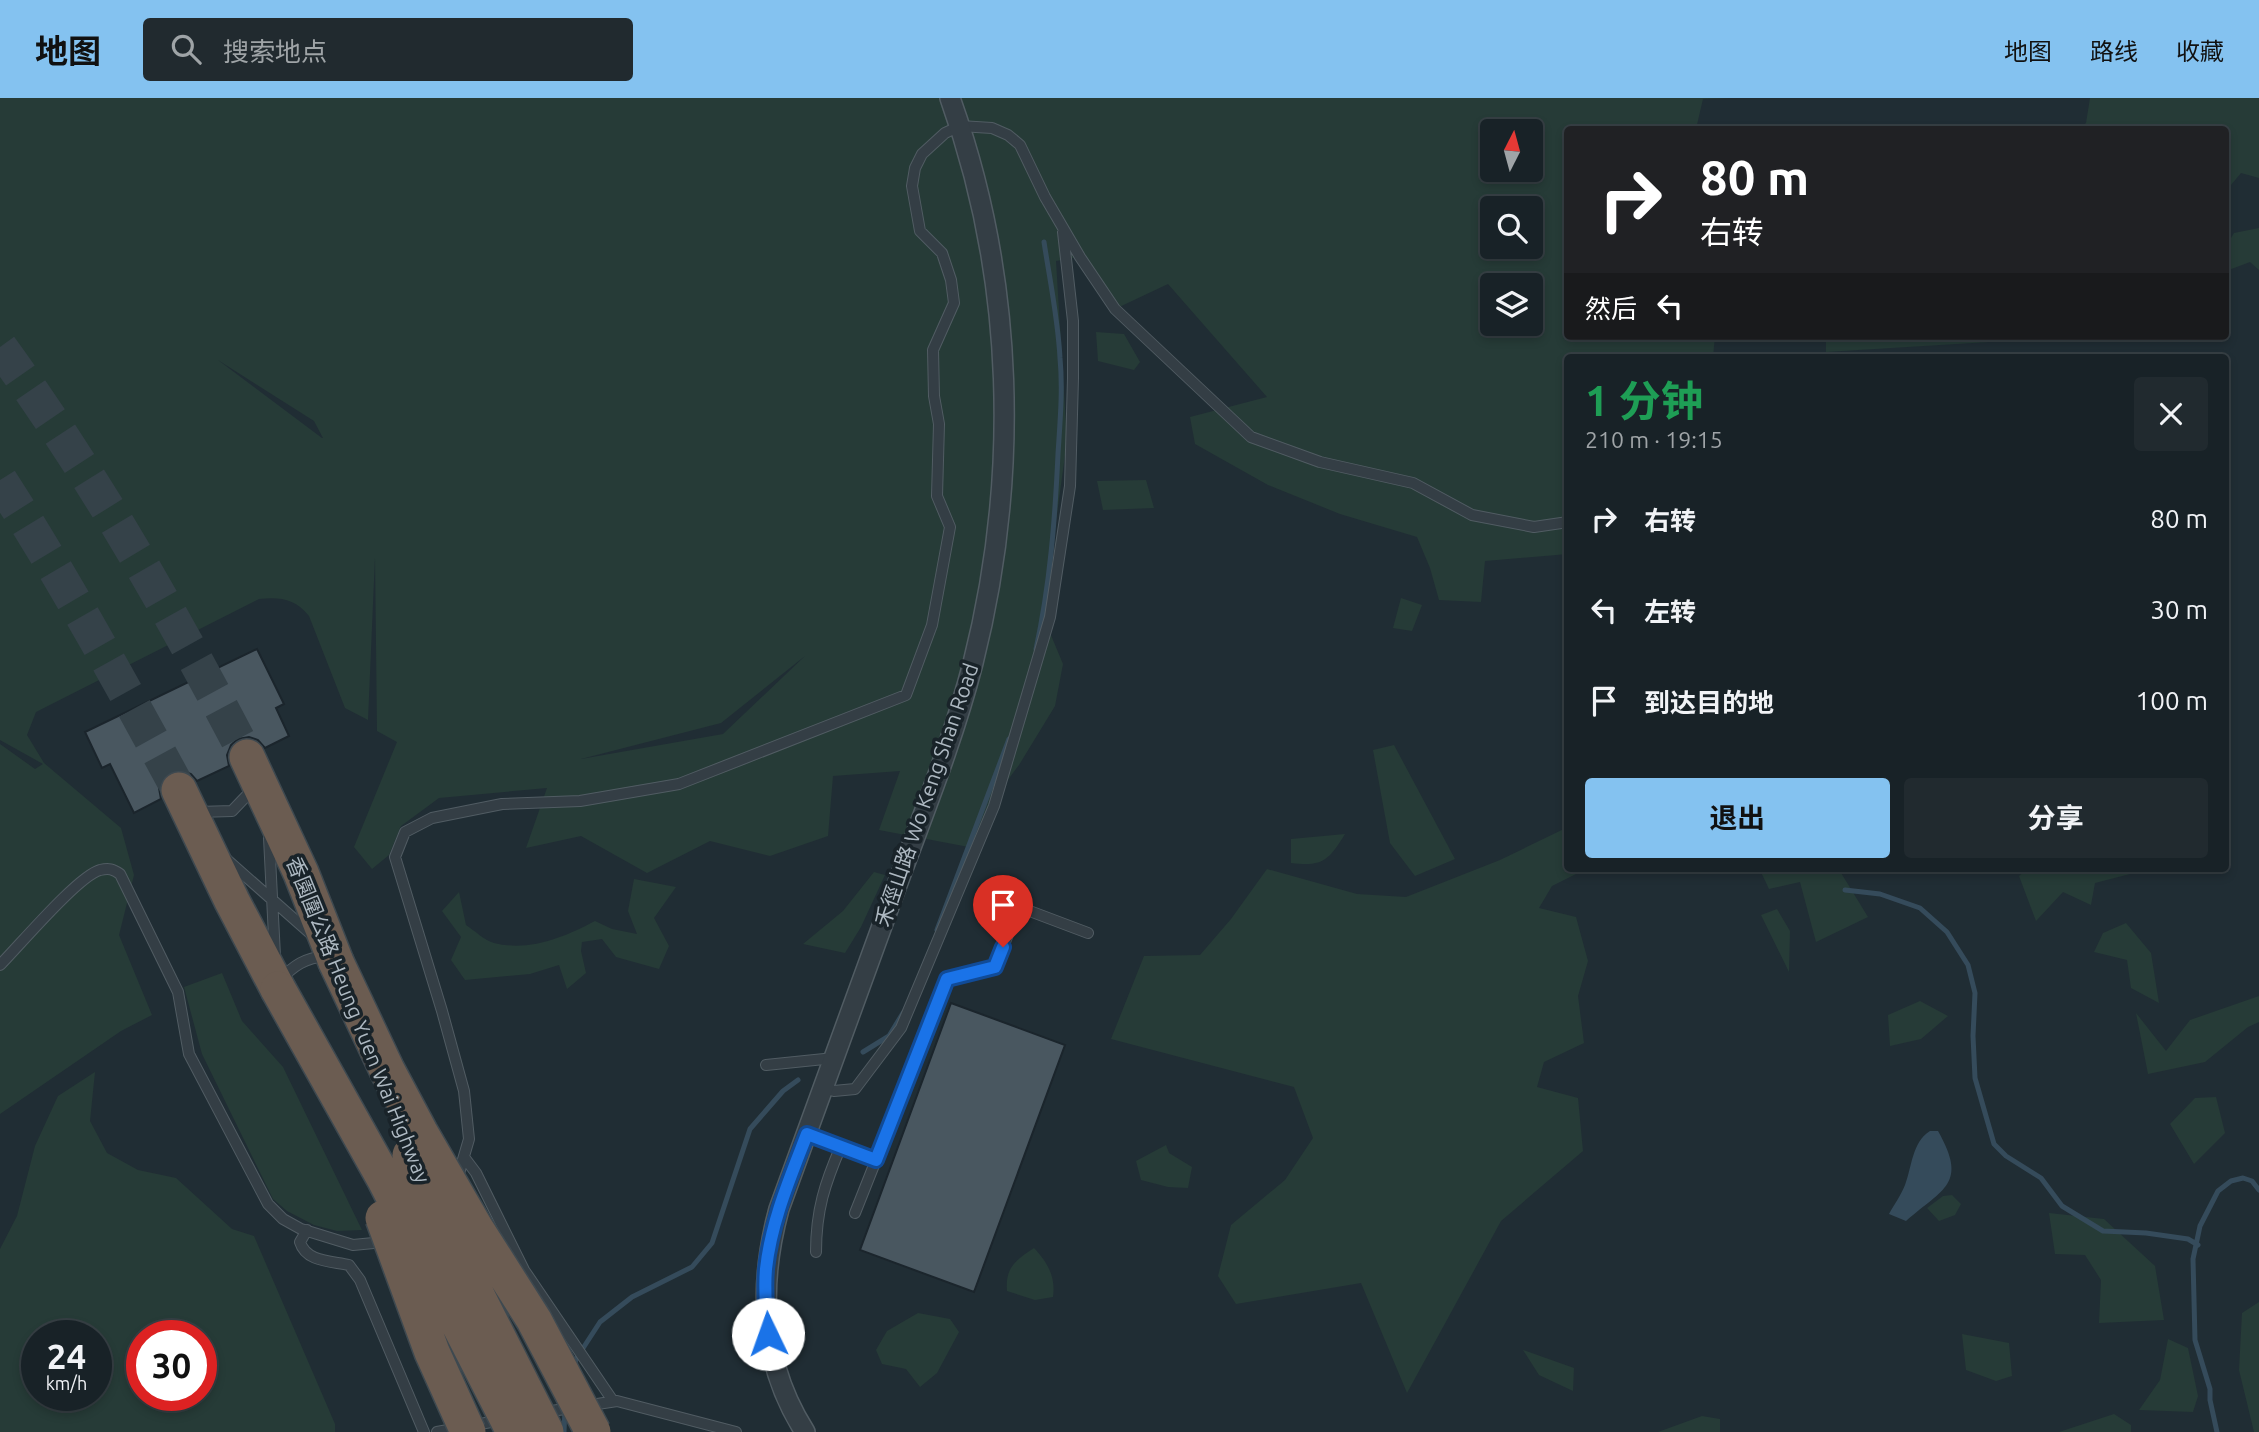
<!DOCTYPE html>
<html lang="zh">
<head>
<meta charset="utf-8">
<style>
	body { margin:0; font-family:Ubuntu,"Noto Sans SC",sans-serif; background:#212a2f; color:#f1f3f6; height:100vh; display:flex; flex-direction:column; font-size:26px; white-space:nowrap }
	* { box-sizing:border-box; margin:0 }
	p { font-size:23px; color:#9fa4a7 }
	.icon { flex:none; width:38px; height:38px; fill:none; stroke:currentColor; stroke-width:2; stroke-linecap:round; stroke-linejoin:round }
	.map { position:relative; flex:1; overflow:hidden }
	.drawer { position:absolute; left:1564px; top:256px; width:665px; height:518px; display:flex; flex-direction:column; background:#182227; border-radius:7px; box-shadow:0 4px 10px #0003,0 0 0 2px #363f44 }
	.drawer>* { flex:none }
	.top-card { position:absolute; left:1564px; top:28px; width:665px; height:214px; border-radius:7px; box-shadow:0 4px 10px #0003,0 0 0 2px #363f44; background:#202124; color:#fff; overflow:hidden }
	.needle { width:46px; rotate:6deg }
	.controls { position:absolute; left:1480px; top:21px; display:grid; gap:14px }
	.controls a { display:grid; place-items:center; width:63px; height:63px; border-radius:7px; background:#182227; box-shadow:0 4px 10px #0003,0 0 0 2px #363f44; font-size:35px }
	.speed { position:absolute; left:21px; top:1222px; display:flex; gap:14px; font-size:35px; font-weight:700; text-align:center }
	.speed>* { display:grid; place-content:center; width:91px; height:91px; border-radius:50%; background:#182227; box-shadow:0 4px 10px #0003,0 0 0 2px #363f44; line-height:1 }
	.speed small { font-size:18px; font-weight:400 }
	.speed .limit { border:10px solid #d22; background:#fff; color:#111 }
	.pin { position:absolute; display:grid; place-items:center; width:60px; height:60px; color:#fff; margin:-72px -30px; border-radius:50% 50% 50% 0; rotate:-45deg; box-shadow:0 0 7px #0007 }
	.pin .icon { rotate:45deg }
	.me { position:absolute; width:77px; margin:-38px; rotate:357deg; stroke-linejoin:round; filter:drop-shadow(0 0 5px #0008) }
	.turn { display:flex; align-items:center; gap:24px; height:147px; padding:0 21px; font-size:32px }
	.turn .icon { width:91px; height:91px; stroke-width:2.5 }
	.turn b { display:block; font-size:49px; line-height:60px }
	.then { display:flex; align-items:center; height:66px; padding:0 21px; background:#0003; gap:14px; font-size:26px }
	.round { display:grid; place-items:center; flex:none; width:74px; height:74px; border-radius:7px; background:#212a2f }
	.headline { display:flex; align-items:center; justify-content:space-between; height:119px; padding:0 21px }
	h1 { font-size:42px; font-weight:700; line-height:52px; color:#1e9e55 }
	.action { display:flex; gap:14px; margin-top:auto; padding:14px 21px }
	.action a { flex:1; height:80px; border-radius:7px; background:#84c2f0; color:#111; font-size:28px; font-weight:700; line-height:80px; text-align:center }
	.action a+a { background:#212a2f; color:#f1f3f6 }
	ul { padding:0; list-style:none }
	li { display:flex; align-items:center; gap:21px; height:91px; padding:0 21px }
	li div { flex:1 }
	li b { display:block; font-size:26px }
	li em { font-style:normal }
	header { display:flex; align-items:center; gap:42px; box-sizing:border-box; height:98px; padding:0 35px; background:#84c2f0; color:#111 }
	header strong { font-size:33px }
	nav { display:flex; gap:38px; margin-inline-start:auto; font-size:24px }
	.search { width:490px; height:63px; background:#212a2f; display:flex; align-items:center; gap:18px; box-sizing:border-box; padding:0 24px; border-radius:7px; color:#9fa4a7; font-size:26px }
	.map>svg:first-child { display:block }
	.green { fill:#263b37; fill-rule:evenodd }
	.water { fill:#354b5b }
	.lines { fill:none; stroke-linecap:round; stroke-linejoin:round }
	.stream { stroke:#354b5b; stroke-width:5 }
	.building { fill:#495760; stroke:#1b252c; stroke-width:2 }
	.highway-tunnel { stroke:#354249; stroke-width:35; stroke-dasharray:35 18; stroke-linecap:butt }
	.lane-casing { stroke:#515c63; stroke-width:12 }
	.street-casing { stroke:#515c63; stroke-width:22 }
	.highway-casing { stroke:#3e4950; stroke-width:38 }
	.lane { stroke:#343e45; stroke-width:10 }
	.street { stroke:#343e45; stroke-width:19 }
	.highway { stroke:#6b5c51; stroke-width:35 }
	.highway-bridge-casing { stroke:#3e4950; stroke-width:38; stroke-linecap:butt }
	.highway-bridge { stroke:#6b5c51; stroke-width:35 }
	.route-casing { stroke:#114b97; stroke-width:18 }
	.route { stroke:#1a73e8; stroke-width:12 }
	.labels { text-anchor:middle; stroke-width:7; stroke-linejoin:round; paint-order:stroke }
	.street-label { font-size:21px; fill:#aeb9c2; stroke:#192329 }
</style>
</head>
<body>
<header>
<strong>地图</strong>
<div class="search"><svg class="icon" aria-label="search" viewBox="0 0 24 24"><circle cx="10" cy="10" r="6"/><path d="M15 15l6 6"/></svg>搜索地点</div>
<nav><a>地图</a><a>路线</a><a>收藏</a></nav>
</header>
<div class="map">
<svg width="2259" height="1334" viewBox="0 0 2259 1334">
	<rect width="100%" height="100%" fill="#202d34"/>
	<!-- green -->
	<path class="green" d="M0 0H1732L1703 1 1696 31 1568 32V238H1715L1713 259H1568V456L1485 463 1481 504 1439 502 1430 470 1417 439 1340 416 1268 387 1195 346 1190 319 1267 299 1168 186 1115 211 1080 159 1056 163 1067 343 1043 518 1063 566 1055 608 1019 667 990 706 974 750 879 732 900 673 833 678 828 738 770 758 710 743 647 775 581 738 526 750 547 690 439 700 401 728 389 757 372 771 354 749 397 644 377 633 375 459 368 622 345 610 309 518C295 501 281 499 259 501L36 614 27 637 44 665 121 730 134 777 119 837 152 917 121 933 0 1016V646L35 671 43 666 0 642ZM1493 33H1531V72H1493ZM1493 110H1531V149H1493ZM1493 187H1531V226H1493ZM218 262 314 323 323 340H322ZM805 558 723 636 581 661 721 625Z
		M2090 0H2259V80L2241 75 2226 93V32L2080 31 2086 25Z
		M2259 130V172L2250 164 2226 173V148L2234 135Z
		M1096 234 1124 236 1140 264 1134 272 1098 263Z
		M1826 238H1983L1989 244 1826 254Z
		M1146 382 1154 410 1103 412 1097 383Z
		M1401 500 1422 507 1412 533 1393 530Z
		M1394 647 1455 761 1415 778 1390 745 1373 652Z
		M1568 729V770L1586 771 1552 788 1539 810 1576 819 1588 863 1578 898 1584 945 1544 964 1537 989 1578 1000 1583 1053 1501 1123 1407 1295 1361 1185 1236 1206 1218 1178 1231 1127 1285 1082 1313 1040 1294 989 1111 941 1144 858 1200 857 1231 821 1267 771 1357 796 1406 799 1500 762Z
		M1345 736C1329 762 1323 769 1291 765V741Z
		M1759 770H1838L1868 819 1816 844 1800 784 1769 791Z
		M2029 770H2123L2130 776 2095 785 2091 807 2063 794 2036 823 2019 778Z
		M874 774 885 777 861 829 845 855 803 846 843 813Z
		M634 781 676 789 654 820 669 848 659 871 616 859 602 841 582 844 581 853 586 875 567 891 559 867 530 876 465 882 451 862 461 839 442 813 459 794 466 827C474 832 485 843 494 845 529 854 565 839 595 823L612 831 637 836 628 813Z
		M1777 811 1790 833 1789 874 1761 817Z
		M2126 825 2151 855 2159 905 2131 890 2127 862 2094 854 2103 835Z
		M222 875 242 923 283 969 362 1132 337 1133 314 1127 287 1113 273 1101 202 956 184 889Z
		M2259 898V924L2248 929 2205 964 2148 976 2136 915 2166 953 2190 922Z
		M1920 903 1948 918 1921 941 1890 948 1888 917Z
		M95 974 90 1023 107 1055 138 1072 176 1080 232 1131 254 1138 335 1326V1334H0V1151L17 1118 35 1048 58 998ZM37 1237H96V1297H37ZM142 1237H201V1297H142Z
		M2216 999 2225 1035 2194 1066 2170 1026 2195 1000Z
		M1166 1047 1169 1055 1192 1069 1188 1090 1168 1089 1141 1082 1136 1063Z
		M1952 1097 1961 1106 1955 1117 1939 1123 1927 1110 1943 1098Z
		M2049 1115 2104 1121 2155 1168 2164 1222 2099 1225 2101 1182 2085 1157 2055 1156Z
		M1034 1150C1047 1164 1056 1178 1053 1199L1035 1202 1007 1193C1005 1169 1016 1162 1034 1150Z
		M2259 1204V1334H2254L2239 1272 2242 1215Z
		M918 1215 950 1221 959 1234 937 1275 920 1289 906 1271 882 1266 876 1252 887 1233Z
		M1962 1236 2009 1245 2012 1278 1996 1283 1966 1272Z
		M2168 1241 2188 1250 2198 1298 2193 1314 2139 1312 2160 1282Z
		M1523 1252 1574 1270 1573 1293 1539 1277Z
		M2114 1316 2131 1327V1334H2059Z
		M1702 1318 1720 1321V1334H1658Z"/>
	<!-- water -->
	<path class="water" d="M1930 1033H1938C1968 1086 1944 1090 1906 1123L1889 1116C1894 1107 1901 1097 1905 1087 1912 1069 1912 1044 1930 1033Z"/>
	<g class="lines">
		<!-- stream -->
		<path class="stream" d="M1036 551C1050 487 1055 421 1058 356 1060 324 1063 292 1060 260 1058 221 1050 183 1044 144
			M1845 792 1880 796 1920 810 1947 834 1968 867 1975 895 1973 938 1975 980 1994 1046 2006 1058 2041 1080 2062 1108 2103 1133 2146 1135 2188 1141 2198 1147
			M937 832 1009 641
			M863 954 889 938 903 915
			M574 1270 576 1261 600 1224 632 1199 692 1169 712 1145 750 1031 783 993 798 982
			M564 1334 565 1310
			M2217 1334 2210 1302V1291L2195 1242 2193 1161 2200 1128 2218 1093 2231 1083 2243 1080 2252 1083 2259 1092"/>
	</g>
	<!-- building -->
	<path class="building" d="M257 551 284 606 276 610 289 638 265 650 258 642 249 639 238 641 231 647 227 657 229 668 197 683 191 676 181 672 170 674 162 681 159 690 161 701 134 715 110 666 102 670 85 634Z
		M951 905 1065 947 974 1194 860 1152Z"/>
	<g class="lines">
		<!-- highway-tunnel -->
		<path class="highway-tunnel" d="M0 249C94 378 173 517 247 659
			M0 382C65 483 122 587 179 692"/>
		<defs>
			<path id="lane" d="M198 714 232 713 254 690
				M269 740 275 858
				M225 760 311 836
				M0 867C19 848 78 778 100 772 109 770 113 771 120 776L178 894 189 956 268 1106 283 1121 301 1131 353 1147 384 1144
				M279 883C294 867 305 860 326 858
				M766 967 834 960
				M823 990 834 993 855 991 901 930 994 708 1050 519 1070 388 1073 280V223L1063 134
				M807 1036 876 1062
				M464 1059 476 1075 524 1172 613 1303
				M457 1082 469 1041 464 993 442 913 395 759 405 734 432 720 502 706 580 703 679 686 906 597 932 527 950 429 937 398 939 326 934 298 933 252 954 205 951 182 942 155 920 133 912 88 915 70 922 56 945 35 960 28 992 30 1008 37 1020 47 1045 99 1080 159 1115 211 1251 339 1320 364 1413 385 1472 417 1534 429 1568 424
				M855 1115 948 881 995 869 1019 809 1088 835
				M307 1132 300 1144C306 1164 331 1163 349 1167L360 1182 424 1334
				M816 1154C816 1112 825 1085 841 1048
				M545 1314 617 1303 736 1334
				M437 1334 502 1322"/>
			<path id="street" d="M805 1334C761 1265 758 1188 779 1111 816 1009 853 908 890 806 919 726 952 647 973 565 1020 379 1015 181 950 0"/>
			<path id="highway" d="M247 659 301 775 336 864
				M179 692 232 803 278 891"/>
		</defs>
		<!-- lane casing -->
		<use href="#lane" class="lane-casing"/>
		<!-- street casing -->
		<use href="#street" class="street-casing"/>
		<!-- highway casing -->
		<use href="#highway" class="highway-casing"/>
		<!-- lane -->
		<use href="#lane" class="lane"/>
		<!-- street -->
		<use href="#street" class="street"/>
		<!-- highway -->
		<use href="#highway" class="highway"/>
		<defs>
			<path id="highway-bridge" d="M336 864 387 972 420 1034 475 1129 534 1222 593 1334
				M278 891 385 1082 514 1334
				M410 1057 447 1138 546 1334
				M383 1120 432 1254 468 1334"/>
		</defs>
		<!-- highway-bridge casing -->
		<use href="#highway-bridge" class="highway-bridge-casing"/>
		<!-- highway-bridge -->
		<use href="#highway-bridge" class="highway-bridge"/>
	</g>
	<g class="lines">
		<defs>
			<path id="route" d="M768 1236C766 1214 764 1192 766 1171 771 1124 790 1080 807 1036L876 1062 947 881 995 869 1003 849"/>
		</defs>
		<!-- route casing -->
		<use href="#route" class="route-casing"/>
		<!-- route -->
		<use href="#route" class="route"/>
	</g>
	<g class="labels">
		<!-- street labels -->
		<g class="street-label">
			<text transform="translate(927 697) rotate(-71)" y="7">禾徑山路 Wo Keng Shan Road</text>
			<text transform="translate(358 922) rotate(68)" y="7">香園圍公路 Heung Yuen Wai Highway</text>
		</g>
	</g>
</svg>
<div class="controls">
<a><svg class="needle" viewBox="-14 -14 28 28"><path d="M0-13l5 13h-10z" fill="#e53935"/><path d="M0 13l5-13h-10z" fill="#9fa4a7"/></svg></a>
<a><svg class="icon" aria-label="search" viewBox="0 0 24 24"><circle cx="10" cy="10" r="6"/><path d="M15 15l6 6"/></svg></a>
<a><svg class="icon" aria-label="layers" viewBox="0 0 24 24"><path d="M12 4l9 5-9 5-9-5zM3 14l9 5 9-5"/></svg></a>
</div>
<div class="speed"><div>24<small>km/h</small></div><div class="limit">30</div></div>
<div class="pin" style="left:1003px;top:849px;background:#d93025"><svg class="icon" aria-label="arrive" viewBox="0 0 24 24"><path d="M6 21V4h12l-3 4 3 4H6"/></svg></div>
<svg class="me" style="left:768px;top:1236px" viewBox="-20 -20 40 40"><circle r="19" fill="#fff"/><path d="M0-13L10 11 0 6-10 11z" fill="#1a73e8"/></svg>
<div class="top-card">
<div class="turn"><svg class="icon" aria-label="right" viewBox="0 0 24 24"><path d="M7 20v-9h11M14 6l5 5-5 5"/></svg><div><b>80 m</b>右转</div></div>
<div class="then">然后<svg class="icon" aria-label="left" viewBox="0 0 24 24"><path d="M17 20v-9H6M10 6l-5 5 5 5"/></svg></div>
</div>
<section class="drawer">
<div class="headline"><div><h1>1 分钟</h1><p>210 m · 19:15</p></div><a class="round"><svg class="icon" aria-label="close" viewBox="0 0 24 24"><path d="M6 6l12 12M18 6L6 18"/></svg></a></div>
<ul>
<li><svg class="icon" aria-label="right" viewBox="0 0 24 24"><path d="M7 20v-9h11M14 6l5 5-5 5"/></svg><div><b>右转</b></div><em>80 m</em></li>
<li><svg class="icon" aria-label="left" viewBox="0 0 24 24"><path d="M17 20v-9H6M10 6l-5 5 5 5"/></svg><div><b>左转</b></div><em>30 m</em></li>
<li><svg class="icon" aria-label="arrive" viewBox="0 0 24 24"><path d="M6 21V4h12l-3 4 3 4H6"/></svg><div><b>到达目的地</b></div><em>100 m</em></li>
</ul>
<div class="action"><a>退出</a><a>分享</a></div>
</section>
</div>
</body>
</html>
